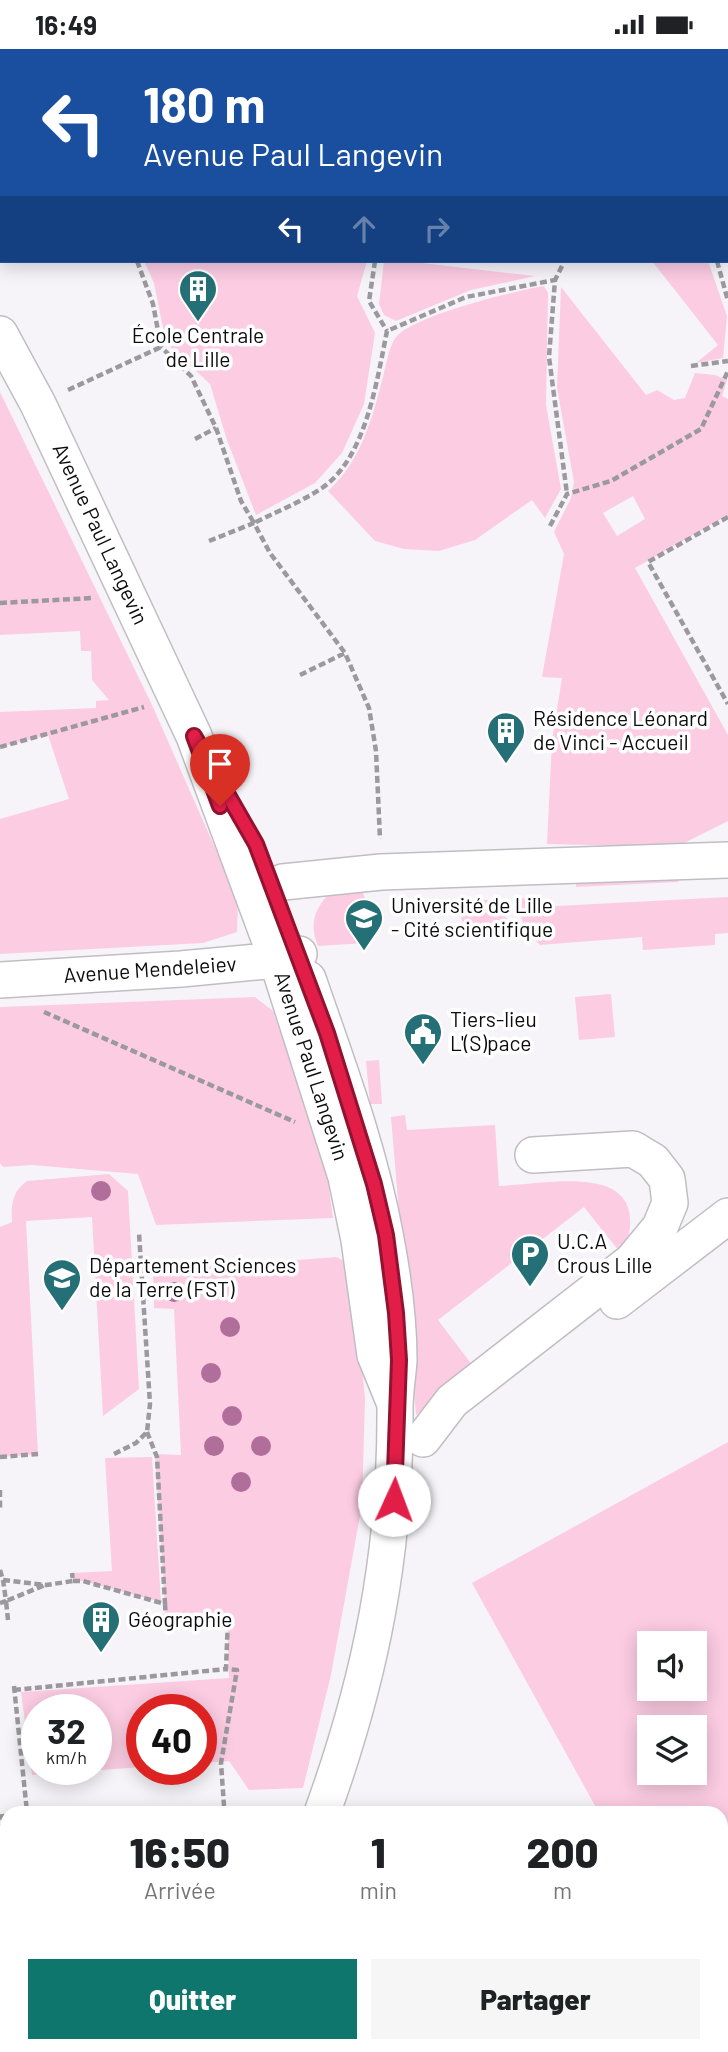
<!DOCTYPE html>
<html lang="fr">
<head>
<meta charset="utf-8">
<style>
	body { margin:0; font-family:Barlow,sans-serif; background:#f6f6f6; color:#202124; height:100vh; display:flex; flex-direction:column; font-size:26px; white-space:nowrap }
	* { box-sizing:border-box; margin:0 }
	p { font-size:23px; color:#757577 }
	.icon { flex:none; width:38px; height:38px; fill:none; stroke:currentColor; stroke-width:2; stroke-linecap:round; stroke-linejoin:round }
	.map { position:relative; flex:1; overflow:hidden }
	.drawer { position:absolute; left:0px; top:1757px; width:728px; height:247px; display:flex; flex-direction:column; background:#fff; border-radius:21px 21px 0 0; box-shadow:0 4px 18px #0003 }
	.drawer>* { flex:none }
	.top-card { position:absolute; left:0px; top:0px; width:728px; height:214px; box-shadow:0 4px 18px #0003; background:#1a4fa0; color:#fff; overflow:hidden }
	.tools { position:absolute; left:637px; top:1582px; display:grid; gap:14px }
	.tools a { display:grid; place-items:center; width:70px; height:70px; border-radius:0px; background:#fff; box-shadow:0 4px 18px #0003; font-size:35px }
	.speed { position:absolute; left:21px; top:1645px; display:flex; gap:14px; font-size:35px; font-weight:700; text-align:center }
	.speed>* { display:grid; place-content:center; width:91px; height:91px; border-radius:50%; background:#fff; box-shadow:0 4px 18px #0003; line-height:1 }
	.speed small { font-size:18px; font-weight:400 }
	.speed .limit { border:10px solid #d22; background:#fff; color:#111 }
	.pin { position:absolute; display:grid; place-items:center; width:60px; height:60px; color:#fff; margin:-72px -30px; border-radius:50% 50% 50% 0; rotate:-45deg; box-shadow:0 0 7px #0007 }
	.pin .icon { rotate:45deg }
	.me { position:absolute; width:77px; margin:-38px; rotate:2deg; stroke-linejoin:round; filter:drop-shadow(0 0 5px #0008) }
	.turn { display:flex; align-items:center; gap:24px; height:147px; padding:0 28px; font-size:32px }
	.turn .icon { width:91px; height:91px; stroke-width:2.5 }
	.turn b { display:block; font-size:49px; line-height:60px }
	.lanes { display:flex; align-items:center; height:66px; padding:0 28px; background:#0003; justify-content:center; gap:35px; direction:ltr }
	.lanes .off { opacity:.35 }
	.eta { display:flex; justify-content:space-evenly; align-items:center; height:119px; text-align:center }
	.eta b { font-size:42px; font-weight:800; line-height:49px }
	.primary-button { display:flex; gap:14px; margin-top:auto; padding:14px 28px }
	.primary-button a { flex:1; height:80px; border-radius:0px; background:#0f766e; color:#fff; font-size:28px; font-weight:800; line-height:80px; text-align:center }
	.primary-button a+a { background:#f6f6f6; color:#202124 }
	.status { display:flex; justify-content:space-between; align-items:center; height:49px; padding:0 35px; background:#fff; direction:ltr }
	.status svg { height:19px; fill:currentColor }
	.map>svg:first-child { display:block }
	.green { fill:#fccce2; fill-rule:evenodd }
	.lines { fill:none; stroke-linecap:round; stroke-linejoin:round }
	.minor-casing { stroke:#c0bec3; stroke-width:38 }
	.path { stroke:#9b999d; stroke-width:4.5; stroke-dasharray:7 3.5; stroke-linecap:butt }
	.minor { stroke:#fff; stroke-width:35 }
	.tree { fill:#b06e9a }
	.route-casing { stroke:#92132f; stroke-width:18 }
	.route { stroke:#e11d48; stroke-width:12 }
	.labels { text-anchor:middle; stroke-width:7; stroke-linejoin:round; paint-order:stroke }
	.poi-label { font-size:21px; fill:#0c0b0d; stroke:#fff; text-anchor:start }
	.street-label { font-size:21px; fill:#0c0b0d; stroke:#fff }
</style>
</head>
<body>
<div class="status"><b>16:49</b><svg viewBox="0 0 49 12"><path d="M0 12V9h3v3zM5 12V6h3v6zM10 12V3h3v9zM15 12V0h3v12zM26 1h20v11H26zM47 4h2v5h-2z"/></svg></div>
<div class="map">
<svg width="728" height="2003" viewBox="0 0 728 2003">
	<rect width="100%" height="100%" fill="#f6f4f9"/>
	<!-- green -->
	<path class="green" d="M144 212H367L357 247 375 284 364 355 342 404 315 434 256 466 227 391 210 335 166 294 154 234Z
		M384 212H404L535 227 471 241 396 272 384 266 379 255Z
		M652 212H708L727 267 723 309 696 314 718 296Z
		M544 237 548 244 546 356 561 440 545 469 532 451 475 491 439 502 404 500 375 492 328 442C361 412 372 370 383 328 386 316 389 296 397 287 416 266 514 242 544 237Z
		M561 238 646 346 657 341 674 351 685 349 695 324 715 326 727 331 722 347 728 350V466L635 519 728 686V772L676 798 547 795 552 691 562 629 542 628 564 505 554 483 571 449 574 433 557 339ZM633 447 645 470 617 487 603 464Z
		M0 343 152 656 238 851 237 883 203 894 0 905V770L69 750 48 686 0 698V663L96 659V652L109 651 92 631 91 602H81L80 582 0 586Z
		M678 820V833L576 838V831Z
		M362 841 368 858 352 860 366 894 318 897C309 875 314 862 329 844Z
		M537 848 538 858 728 848V884L715 885V896L643 901 642 888 540 896 525 881 516 850Z
		M500 850 511 883 467 886 456 853Z
		M611 945 615 988 579 991 575 948Z
		M255 948 273 962 315 1082 328 1132 333 1169 156 1176 138 1125 32 1116 3 1118 0 1114V958Z
		M379 1011 382 1055H370L366 1012Z
		M405 1066 407 1081 495 1076 499 1137C557 1134 658 1110 623 1207L584 1158 438 1271 476 1321 416 1366 391 1068Z
		M109 1125 128 1142 139 1340 103 1367 92 1168 26 1172 38 1405 0 1408V1178L12 1173C11 1155 12 1143 27 1132Z
		M337 1208 352 1217 365 1349 362 1456 331 1626 303 1739 249 1741 229 1712 201 1714V1661H142V1718L32 1726 21 1643 229 1629 227 1569 166 1572 155 1405 181 1406 174 1260 154 1259 153 1222ZM37 1661H96V1720H37Z
		M728 1393V1990L724 1992 721 1986V1764H599L472 1534ZM649 1594H695V1640H649ZM649 1678H695V1724H649Z
		M152 1408 161 1553 83 1532H73L72 1524 112 1522 105 1409Z
		M7 1836V1997H84L78 2003H0V1843Z"/>
	<g class="lines">
		<defs>
			<path id="minor" d="M0 5 2 3
				M0 53 2 46
				M0 285 38 355 194 687 277 911 346 1128 359 1191 375 1306 395 1355
				M252 844 283 833 381 823 728 811
				M308 930C337 1014 369 1098 385 1185 393 1226 399 1269 399 1311 398 1327 395 1343 395 1359 396 1503 371 1629 322 1764
				M0 931 181 920 277 911 299 905
				M617 1252 728 1167
				M423 1390 452 1352 632 1212 660 1178 670 1154 667 1130 653 1112 633 1100 533 1106
				M184 2003 189 1997"/>
		</defs>
		<!-- minor casing -->
		<use href="#minor" class="minor-casing"/>
		<!-- path -->
		<path class="path" d="M95 0 98 2
			M603 0V2
			M651 2 654 0
			M137 212 153 255 161 298 191 327 216 379 241 452 254 474C276 463 301 453 322 439 366 409 377 331 387 282L466 248 555 231
			M375 212 369 252 387 282
			M717 212 728 252
			M562 217 555 231 549 308 567 445
			M691 317 728 312
			M68 341 161 298
			M195 390 216 379
			M728 468 648 513 728 655
			M550 477 567 445 611 432 701 380 728 322
			M209 492 254 474 270 504 345 604 369 659 376 702 380 790
			M0 554 92 549
			M300 626 345 604
			M0 698 144 658
			M44 963 295 1073
			M147 1383 157 1408 165 1555
			M114 1405 136 1394 147 1383 150 1355 139 1184
			M0 1408 38 1405
			M0 1441V1460
			M0 1521 3 1531 46 1536 73 1532 72 1524
			M73 1532H83L165 1555 166 1572 228 1569 226 1620 237 1621 221 1714 224 1757
			M0 1554 6 1552 3 1531
			M8 1571 6 1552 45 1536
			M14 1637 27 1763
			M14 1641 226 1620
			M0 1801 4 1795 2 1765
			M402 1997 409 2003"/>
		<!-- minor -->
		<use href="#minor" class="minor"/>
	</g>
	<!-- trees -->
	<g class="tree">
		<circle cx="101" cy="1142" r="10"/>
		<circle cx="174" cy="1243" r="10"/>
		<circle cx="230" cy="1278" r="10"/>
		<circle cx="211" cy="1324" r="10"/>
		<circle cx="232" cy="1367" r="10"/>
		<circle cx="214" cy="1397" r="10"/>
		<circle cx="261" cy="1397" r="10"/>
		<circle cx="241" cy="1433" r="10"/>
	</g>
	<g class="lines">
		<defs>
			<path id="route" d="M220 757 194 687 256 795 327 984 374 1135 386 1186 396 1264 399 1311 394 1451"/>
		</defs>
		<!-- route casing -->
		<use href="#route" class="route-casing"/>
		<!-- route -->
		<use href="#route" class="route"/>
	</g>
	<!-- icons -->
	<defs>
		<symbol id="building-pin" viewBox="-11 -11 22 30"><path d="M0 17L-7.5 6A9.5 9.5 0 1 1 7.5 6Z" fill="#256f77" stroke="#fff"/><path d="M-4-6H4V6H1V3H-1V6H-4ZM-2.5-4.3h1.7v1.8h-1.7ZM.8-4.3h1.7v1.8H.8ZM-2.5-1h1.7V.8h-1.7ZM.8-1h1.7V.8H.8Z" fill="#fff"/></symbol>
		<symbol id="university-pin" viewBox="-11 -11 22 30"><path d="M0 17L-7.5 6A9.5 9.5 0 1 1 7.5 6Z" fill="#256f77" stroke="#fff"/><path d="M0-5L7-2L0 1L-7-2ZM-4 1L0 2.5L4 1V4Q0 6-4 4Z" fill="#fff"/></symbol>
		<symbol id="civic-pin" viewBox="-11 -11 22 30"><path d="M0 17L-7.5 6A9.5 9.5 0 1 1 7.5 6Z" fill="#256f77" stroke="#fff"/><path d="M-.6-6.5H3V-4.5H.6V-3L4-1V1h2V6H-6V1h2V-1L-.6-3ZM-1.2 2.5V6h2.4V2.5Z" fill="#fff"/></symbol>
		<symbol id="parking-pin" viewBox="-11 -11 22 30"><path d="M0 17L-7.5 6A9.5 9.5 0 1 1 7.5 6Z" fill="#256f77" stroke="#fff"/><path d="M-3.5-5.5H1a3.5 3.5 0 0 1 0 7H-1V5.5H-3.5ZM-1-3.4V-.6H.8a1.4 1.4 0 0 0 0-2.8Z" fill="#fff"/></symbol>
	</defs>
	<g fill-rule="evenodd">
		<use href="#building-pin" x="176" y="218" width="44" height="60"/>
		<use href="#building-pin" x="484" y="660" width="44" height="60"/>
		<use href="#university-pin" x="342" y="847" width="44" height="60"/>
		<use href="#civic-pin" x="401" y="961" width="44" height="60"/>
		<use href="#parking-pin" x="508" y="1183" width="44" height="60"/>
		<use href="#university-pin" x="40" y="1207" width="44" height="60"/>
		<use href="#building-pin" x="79" y="1549" width="44" height="60"/>
	</g>
	<g class="labels">
		<!-- poi labels -->
		<g class="poi-label">
			<text x="198" y="294" text-anchor="middle">École Centrale<tspan x="198" dy="24">de Lille</tspan></text>
			<text x="533" y="677">Résidence Léonard<tspan x="533" dy="24">de Vinci - Accueil</tspan></text>
			<text x="391" y="864">Université de Lille<tspan x="391" dy="24">‐ Cité scientifique</tspan></text>
			<text x="450" y="978">Tiers-lieu<tspan x="450" dy="24">L'(S)pace</tspan></text>
			<text x="557" y="1200">U.C.A<tspan x="557" dy="24">Crous Lille</tspan></text>
			<text x="89" y="1224">Département Sciences<tspan x="89" dy="24">de la Terre (FST)</tspan></text>
			<text x="128" y="1578">Géographie</text>
		</g>
		<!-- street labels -->
		<g class="street-label">
			<text transform="translate(100 485) rotate(65)" y="7">Avenue Paul Langevin</text>
			<text transform="translate(150 921) rotate(-4)" y="7">Avenue Mendeleiev</text>
			<text transform="translate(311 1017) rotate(72)" y="7">Avenue Paul Langevin</text>
		</g>
	</g>
</svg>
<div class="tools">
<a><svg class="icon" aria-label="sound" viewBox="0 0 24 24"><path d="M4 9h4l5-4v14l-5-4H4zM17 9q2 3 0 6"/></svg></a>
<a><svg class="icon" aria-label="layers" viewBox="0 0 24 24"><path d="M12 4l9 5-9 5-9-5zM3 14l9 5 9-5"/></svg></a>
</div>
<div class="speed"><div>32<small>km/h</small></div><div class="limit">40</div></div>
<div class="pin" style="left:220px;top:757px;background:#d93025"><svg class="icon" aria-label="arrive" viewBox="0 0 24 24"><path d="M6 21V4h12l-3 4 3 4H6"/></svg></div>
<svg class="me" style="left:394px;top:1451px" viewBox="-20 -20 40 40"><circle r="19" fill="#fff"/><path d="M0-13L10 11 0 6-10 11z" fill="#e11d48"/></svg>
<div class="top-card">
<div class="turn"><svg class="icon" aria-label="left" viewBox="0 0 24 24"><path d="M17 20v-9H6M10 6l-5 5 5 5"/></svg><div><b>180 m</b>Avenue Paul Langevin</div></div>
<div class="lanes"><svg class="icon" aria-label="left" viewBox="0 0 24 24"><path d="M17 20v-9H6M10 6l-5 5 5 5"/></svg><svg class="icon off" aria-label="ahead" viewBox="0 0 24 24"><path d="M12 20V5M6 11l6-6 6 6"/></svg><svg class="icon off" aria-label="right" viewBox="0 0 24 24"><path d="M7 20v-9h11M14 6l5 5-5 5"/></svg></div>
</div>
<section class="drawer">
<div class="eta">
<div><b>16:50</b><p>Arrivée</p></div>
<div><b>1</b><p>min</p></div>
<div><b>200</b><p>m</p></div>
</div>
<div class="primary-button"><a>Quitter</a><a>Partager</a></div>
</section>
</div>
</body>
</html>
